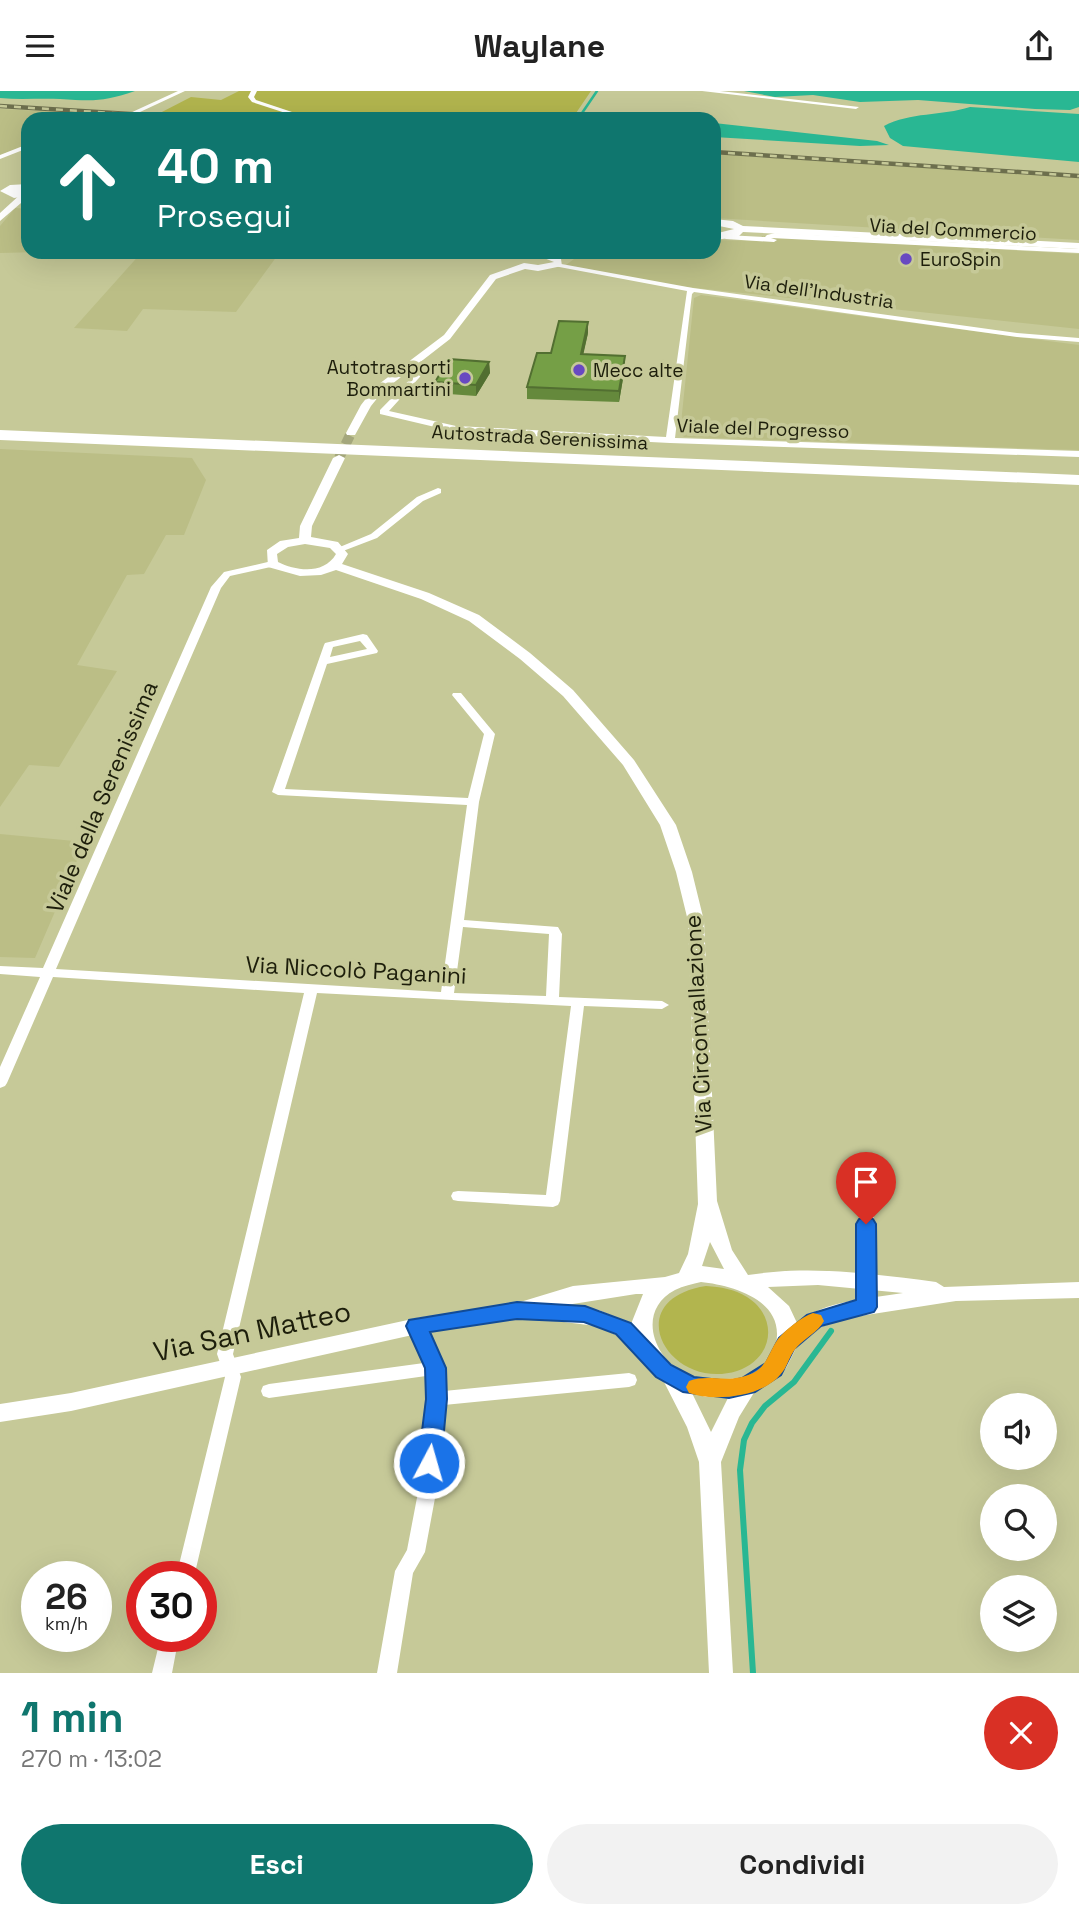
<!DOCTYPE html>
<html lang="it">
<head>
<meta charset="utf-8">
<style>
	body { margin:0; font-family:"Space Grotesk",sans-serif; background:#f2f2f2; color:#222; height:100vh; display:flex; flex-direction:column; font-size:26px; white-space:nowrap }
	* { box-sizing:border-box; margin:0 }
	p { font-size:23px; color:#767676 }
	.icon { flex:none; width:38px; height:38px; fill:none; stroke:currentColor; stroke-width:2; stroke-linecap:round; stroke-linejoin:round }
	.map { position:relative; height:1582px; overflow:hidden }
	.side { display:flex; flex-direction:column; background:#fff; flex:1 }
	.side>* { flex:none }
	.guide { position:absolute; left:21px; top:21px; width:700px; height:147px; border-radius:21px; box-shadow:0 7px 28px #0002; background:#0f766e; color:#fff; overflow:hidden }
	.buttons { position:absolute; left:980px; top:1302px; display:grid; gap:14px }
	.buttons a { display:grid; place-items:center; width:77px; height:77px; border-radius:50%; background:#fff; box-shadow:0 7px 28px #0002; font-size:35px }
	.speed { position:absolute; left:21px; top:1470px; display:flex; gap:14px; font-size:35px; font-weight:700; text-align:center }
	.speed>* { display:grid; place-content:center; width:91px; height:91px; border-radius:50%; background:#fff; box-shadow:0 7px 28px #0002; line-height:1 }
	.speed small { font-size:18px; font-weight:400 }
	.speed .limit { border:10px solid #d22; background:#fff; color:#111 }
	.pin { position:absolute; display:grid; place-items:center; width:60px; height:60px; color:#fff; margin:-72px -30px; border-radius:50% 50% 50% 0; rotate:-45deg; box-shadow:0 0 7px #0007 }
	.pin .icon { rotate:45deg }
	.me { position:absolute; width:77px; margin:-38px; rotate:6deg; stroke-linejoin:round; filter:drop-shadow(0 0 5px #0008) }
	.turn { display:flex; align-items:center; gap:24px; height:147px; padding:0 21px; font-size:32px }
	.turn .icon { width:91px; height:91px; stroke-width:2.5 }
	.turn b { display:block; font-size:49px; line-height:60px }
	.round { display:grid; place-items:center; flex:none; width:74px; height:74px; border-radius:37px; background:#f2f2f2 }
	.summary { display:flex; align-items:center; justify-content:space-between; height:119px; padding:0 21px }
	h1 { font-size:42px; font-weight:700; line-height:52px; color:#0f766e }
	.cta { display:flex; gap:14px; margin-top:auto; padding:14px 21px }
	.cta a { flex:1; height:80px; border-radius:42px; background:#0f766e; color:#fff; font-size:28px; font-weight:700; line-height:80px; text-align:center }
	.cta a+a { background:#f2f2f2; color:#222 }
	header { display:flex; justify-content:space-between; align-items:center; height:91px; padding:0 21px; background:#fff; font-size:32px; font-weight:700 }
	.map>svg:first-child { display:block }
	.built { fill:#bbbe86 }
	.green { fill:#b2b54e }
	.water { fill:#29b793 }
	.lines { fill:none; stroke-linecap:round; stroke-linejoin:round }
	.stream-far1 { stroke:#29b793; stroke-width:2.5 }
	.stream { stroke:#29b793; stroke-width:6 }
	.tertiary-tunnel { stroke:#a4a77c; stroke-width:10; stroke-dasharray:10 5; stroke-linecap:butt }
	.minor { fill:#fff; fill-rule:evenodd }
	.tertiary { fill:#fff; fill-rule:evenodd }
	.primary { fill:#fff; fill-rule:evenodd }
	.motorway { fill:#fff; fill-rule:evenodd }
	.rail-casing { stroke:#6d6f4d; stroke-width:4.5 }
	.rail { stroke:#c6c998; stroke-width:2.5; stroke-dasharray:7; stroke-linecap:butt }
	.wall { fill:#65893c }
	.shaded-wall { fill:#526f31 }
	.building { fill:#759f46; stroke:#526f31; stroke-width:2 }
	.route { fill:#1a73e8; stroke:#114b97; stroke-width:2 }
	.slow { fill:#f59e0b }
	.poi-dot { fill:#6849c1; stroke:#c6c998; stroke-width:2.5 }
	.labels { text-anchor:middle; stroke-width:7; stroke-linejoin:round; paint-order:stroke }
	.far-street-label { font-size:19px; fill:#1d1e0b; stroke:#c6c998 }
	.far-poi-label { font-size:19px; fill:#1d1e0b; stroke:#c6c998; text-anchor:start }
	.street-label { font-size:23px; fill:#1d1e0b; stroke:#c6c998 }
	.near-street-label { font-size:28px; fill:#1d1e0b; stroke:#c6c998 }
</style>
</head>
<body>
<header><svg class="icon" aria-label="menu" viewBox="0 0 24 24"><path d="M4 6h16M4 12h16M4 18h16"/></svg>Waylane<svg class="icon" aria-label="share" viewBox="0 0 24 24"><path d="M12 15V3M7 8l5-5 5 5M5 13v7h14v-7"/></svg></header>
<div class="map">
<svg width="1079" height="1582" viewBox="0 0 1079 1582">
	<rect width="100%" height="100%" fill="#c6c998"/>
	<!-- built -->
	<path class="built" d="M0 18 103 23 92 28H28V54L0 65Z
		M714 63 1079 87V149L714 127Z
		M15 117 28 118V161H40L0 162V135Z
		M762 145 1079 163V238L677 195 574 177 566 174 574 168 614 161H714V149L760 150Z
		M142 161H280L236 221 143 218 127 240 74 237Z
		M701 204 1079 254V359L684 346 680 342 694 207Z
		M0 358 192 367 206 389 184 444H166L144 483 127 484 77 574 117 580 59 676 29 674 0 716Z
		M0 743 85 751 35 867 0 866Z"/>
	<!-- green -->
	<path class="green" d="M239 0H591L572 28H232L158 23 191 6 221 9Z
		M706 1195C721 1196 734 1198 747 1206 779 1226 774 1268 737 1280 669 1301 617 1209 706 1195Z"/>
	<!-- water -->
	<path class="water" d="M0 0H135C103 11 93 10 60 8 40 7 20 9 0 7Z
		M744 0H1079V16L1070 19 1035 18 918 9 860 11 813 4 775 6Z
		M970 16 1079 23V71L903 55 890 47 884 35C910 21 942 25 970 16Z
		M714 32 877 50 889 54 860 55 714 46Z"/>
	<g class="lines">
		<!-- stream-far1 -->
		<path class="stream-far1" d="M578 28 597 0"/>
		<!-- stream -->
		<path class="stream" d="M753 1582 740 1379 744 1349 752 1332 765 1315 794 1291 831 1240"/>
		<!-- tertiary-tunnel -->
		<path class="tertiary-tunnel" d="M339 367 351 342"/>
		<!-- minor -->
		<path class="minor" d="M178 0H185L125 28H117Z
			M251 0H257L254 6 256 9 310 27 304 28 252 11 248 6Z
			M702 0H720L859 16 856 18Z
			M84 22 93 27 94 28H87L82 25Z
			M28 53V57L0 68V64Z
			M775 142 1079 158V162L771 147 777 149 774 151 726 148 723 146 726 144 765 146 767 144Z
			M556 172 693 197 1017 242 1079 247V251L1017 246 694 201 692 203 675 347 1079 360V366L670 352 456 341 380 323V319L425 273 429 275 428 277 389 320 456 335 666 346 687 200 554 175 553 174Z
			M438 397 441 398V402L423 410 377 447 343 460 340 461 335 458 371 443 417 406Z
			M272 470 275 471V475L230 485 221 497 56 878 441 901 467 714 278 704 272 701 324 554 325 552 363 543 367 544 378 560 377 562 327 573 285 698 468 707 484 643 452 604 453 602H461L495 643 479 711 464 829 558 836 562 843 559 906 662 910 669 914 662 918 584 915 560 1110 558 1114 553 1116 458 1110 453 1109 451 1105 453 1101 458 1100 546 1104 571 915 317 902 233 1263 241 1286 194 1486H176L225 1286 217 1263 304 902 53 886 7 992 5 995 0 997V976L40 886 0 883V875L43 877 211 496 224 481ZM360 550 367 558 330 566 333 556ZM463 836 549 843 546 905 454 902Z
			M866 1086 871 1087 873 1091 875 1190 873 1194 867 1196 861 1194 859 1190V1091L861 1087Z
			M417 1229 423 1231 434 1252 443 1277 444 1300 629 1282 635 1284 637 1289 635 1294 629 1296 444 1314 439 1372 436 1377 430 1379 424 1377 421 1372 427 1318 426 1285 269 1307 263 1305 261 1300 263 1295 269 1293 424 1272 418 1252 409 1235 411 1231Z
			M429 1384 435 1386 438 1391 425 1461 413 1482 397 1582H377L395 1480 407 1459 420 1391 423 1386Z
			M161 1545H179L172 1582H152Z"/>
		<!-- tertiary -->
		<path class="tertiary" d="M23 101H28V106L0 130V122Z
			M571 161H594L561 168 562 175 538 180 525 178 496 188 450 248 383 300 371 315 355 344H347L346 342 361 314 375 296 444 244 490 184 524 172 538 174 554 171 544 167Z
			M339 364 345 367 312 435 311 446 338 451 348 463 342 473 429 502 479 524 530 562 573 599 634 669 676 734 692 781 704 830 717 1110 732 1159 748 1184C812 1174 873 1183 936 1191L944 1196 1079 1191V1207L956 1210 847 1227 821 1236 796 1257 786 1277 778 1286 755 1300 739 1326 721 1371 733 1582H709L699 1371 687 1336 664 1291 650 1279 641 1266 636 1264 616 1244 596 1235 524 1226 417 1243 71 1320 0 1331V1313L71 1302 417 1227 517 1212 573 1195 665 1186 679 1182 688 1163 698 1113 688 830 676 781 660 734 623 674 563 605 520 568 469 530 421 508 336 479 321 484 300 485 268 476 267 459 280 450 299 447 300 435 333 367ZM305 453 330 457 336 463C324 484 296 480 278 471L277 463 288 456ZM710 1151 724 1178 702 1175ZM701 1191C730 1194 778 1207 777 1244 777 1258 769 1270 757 1279 746 1287 735 1288 722 1288 709 1289 697 1289 685 1283 652 1266 637 1219 675 1199 683 1195 693 1193 701 1191ZM818 1194 903 1202C868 1208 825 1209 797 1232L789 1215 768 1196ZM636 1203H643L631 1233 599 1219 560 1215ZM692 1302 706 1306 729 1305 711 1341Z"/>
		<!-- primary -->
		<path class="primary" d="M28 93V99L13 100 28 99V105L14 107 0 100 10 94Z
			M714 128 733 130 743 135 1079 152V158L743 141 738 146 714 149V143L734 138 714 134Z"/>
		<!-- motorway -->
		<path class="motorway" d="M0 339 1079 384V394L0 349Z"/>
		<defs>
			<path id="rail" d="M0 15 211 28
				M714 61 1079 85"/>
		</defs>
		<!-- rail casing -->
		<use href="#rail" class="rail-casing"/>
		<!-- rail -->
		<use href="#rail" class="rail"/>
	</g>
	<!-- wall -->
	<path class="wall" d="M588 242 583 263 625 265V276L619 311 527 308V296Z
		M489 271 490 282 476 305 435 302V291Z"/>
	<!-- shaded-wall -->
	<path class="shaded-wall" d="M588 231V242L581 274V263Z
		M625 265V276L619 311V300Z
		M489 271 490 282 476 305V294Z"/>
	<!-- building -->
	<path class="building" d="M559 230 588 231 581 263 625 265 619 300 527 296 537 262H551Z
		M449 268 489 271 476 294 435 291Z"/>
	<!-- route -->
	<path class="route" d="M866 1126 873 1128 876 1133 877 1216 874 1221 821 1235 794 1258 781 1284 755 1301 729 1307 683 1301 656 1286 616 1243 584 1231 517 1228 430 1241 446 1277 447 1308 441 1372 437 1378 429 1381 422 1378 418 1372 426 1308 425 1277 406 1235 409 1229 517 1211 585 1215 631 1232 671 1274 694 1286 729 1290 742 1287 766 1272 779 1247 807 1224 856 1209V1133L859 1128Z"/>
	<!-- slow -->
	<path class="slow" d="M813 1222 821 1224 824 1230C818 1241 805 1247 797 1256 789 1264 788 1276 780 1284 762 1306 714 1311 689 1302L686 1296 689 1290C710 1282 728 1294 753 1282 768 1274 769 1260 778 1248 786 1238 802 1226 813 1222Z"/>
	<!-- markers -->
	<g class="poi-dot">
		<circle cx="906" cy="168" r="7"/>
		<circle cx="579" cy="279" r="7"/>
		<circle cx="465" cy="287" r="7"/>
	</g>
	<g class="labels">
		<!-- far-street labels -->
		<g class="far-street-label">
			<text transform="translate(953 138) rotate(3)" y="7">Via del Commercio</text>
			<text transform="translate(819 200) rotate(8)" y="7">Via dell'Industria</text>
			<text transform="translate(763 337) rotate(2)" y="7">Viale del Progresso</text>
			<text transform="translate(540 346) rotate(3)" y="7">Autostrada Serenissima</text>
		</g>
		<!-- far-poi labels -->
		<g class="far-poi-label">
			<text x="920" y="175">EuroSpin</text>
			<text x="451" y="283" text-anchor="end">Autotrasporti<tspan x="451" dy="22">Bommartini</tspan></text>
			<text x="593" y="286">Mecc alte</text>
		</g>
		<!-- street labels -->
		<g class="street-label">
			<text transform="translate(102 706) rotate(-67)" y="8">Viale della Serenissima</text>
			<text transform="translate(356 879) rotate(3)" y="8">Via Niccolò Paganini</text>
			<text transform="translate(698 933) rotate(-93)" y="8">Via Circonvallazione</text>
		</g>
		<!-- near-street labels -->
		<g class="near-street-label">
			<text transform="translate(252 1240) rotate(-12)" y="10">Via San Matteo</text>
		</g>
	</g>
</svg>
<div class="buttons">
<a><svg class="icon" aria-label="sound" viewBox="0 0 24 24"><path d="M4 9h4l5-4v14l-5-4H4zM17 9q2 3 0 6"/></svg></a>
<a><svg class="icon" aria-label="search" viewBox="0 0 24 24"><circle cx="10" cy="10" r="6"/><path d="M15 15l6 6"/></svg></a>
<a><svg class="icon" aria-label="layers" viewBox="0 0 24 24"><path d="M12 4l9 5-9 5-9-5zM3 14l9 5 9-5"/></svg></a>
</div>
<div class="speed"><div>26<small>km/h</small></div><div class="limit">30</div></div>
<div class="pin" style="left:866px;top:1133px;background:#d93025"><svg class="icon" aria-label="arrive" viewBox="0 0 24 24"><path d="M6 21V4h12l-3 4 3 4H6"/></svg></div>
<svg class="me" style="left:429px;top:1372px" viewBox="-20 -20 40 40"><circle r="17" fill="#1a73e8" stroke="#fff" stroke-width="3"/><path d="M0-11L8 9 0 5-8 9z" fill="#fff"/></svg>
<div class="guide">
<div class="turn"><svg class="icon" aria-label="ahead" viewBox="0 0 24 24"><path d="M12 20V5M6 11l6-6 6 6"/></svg><div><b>40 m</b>Prosegui</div></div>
</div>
</div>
<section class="side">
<div class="summary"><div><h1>1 min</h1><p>270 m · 13:02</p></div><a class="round" style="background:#d93025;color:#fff"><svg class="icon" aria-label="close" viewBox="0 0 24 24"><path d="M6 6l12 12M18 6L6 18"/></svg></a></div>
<div class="cta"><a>Esci</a><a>Condividi</a></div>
</section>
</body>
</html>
